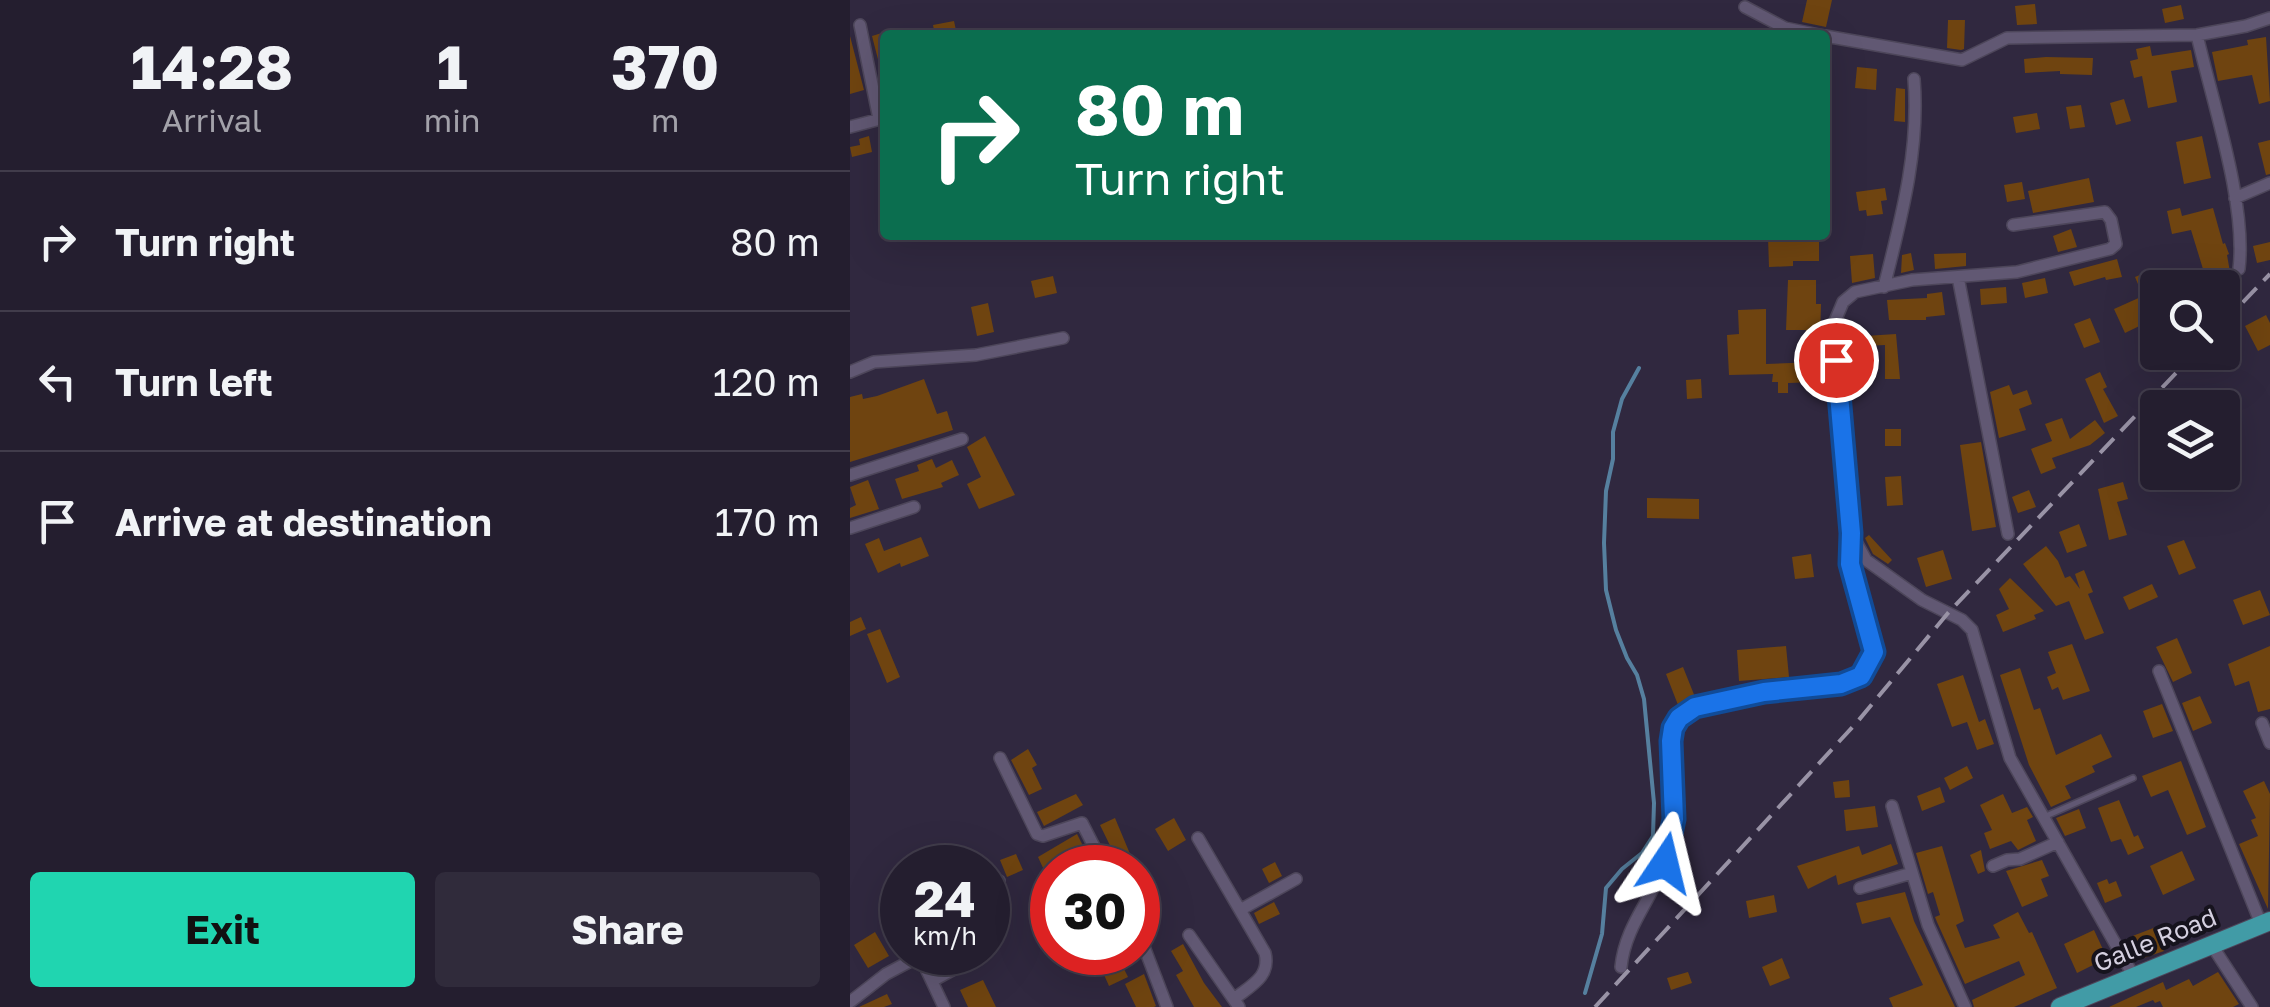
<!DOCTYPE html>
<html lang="en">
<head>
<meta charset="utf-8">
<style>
	body { margin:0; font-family:"Golos Text",sans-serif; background:#302b3b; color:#f1f3f6; height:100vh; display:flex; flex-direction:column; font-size:38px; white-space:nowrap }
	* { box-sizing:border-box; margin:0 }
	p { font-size:32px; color:#a3a2aa }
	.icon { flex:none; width:55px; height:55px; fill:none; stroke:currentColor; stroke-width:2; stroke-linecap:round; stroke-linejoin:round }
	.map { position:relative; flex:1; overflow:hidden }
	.drawer { display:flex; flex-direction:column; background:#241e2f; width:850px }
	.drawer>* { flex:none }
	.top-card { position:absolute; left:30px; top:30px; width:950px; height:210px; border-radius:10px; box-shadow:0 10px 40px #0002,0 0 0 2px #413c4b; background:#0b6e4f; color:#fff; overflow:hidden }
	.buttons { position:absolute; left:1290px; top:270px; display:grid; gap:20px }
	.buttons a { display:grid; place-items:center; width:100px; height:100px; border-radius:10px; background:#241e2f; box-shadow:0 10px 40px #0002,0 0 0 2px #413c4b; font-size:50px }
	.speed { position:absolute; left:30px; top:845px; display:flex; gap:20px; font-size:50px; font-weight:700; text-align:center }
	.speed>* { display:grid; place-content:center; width:130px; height:130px; border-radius:50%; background:#241e2f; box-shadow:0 10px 40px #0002,0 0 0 2px #413c4b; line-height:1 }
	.speed small { font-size:25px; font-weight:400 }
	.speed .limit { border:15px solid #d22; background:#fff; color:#111 }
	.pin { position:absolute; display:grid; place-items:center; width:85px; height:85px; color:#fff; margin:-42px; border:5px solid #fff; border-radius:50%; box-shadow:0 2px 10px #0007 }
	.me { position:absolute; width:110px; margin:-55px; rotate:10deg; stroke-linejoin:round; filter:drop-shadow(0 0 8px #0008) }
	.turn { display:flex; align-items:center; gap:35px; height:210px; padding:0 30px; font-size:45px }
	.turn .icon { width:130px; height:130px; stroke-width:2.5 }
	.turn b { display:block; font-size:70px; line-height:85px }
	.eta { display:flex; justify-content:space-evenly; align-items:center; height:170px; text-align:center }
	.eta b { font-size:60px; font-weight:700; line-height:70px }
	.action { display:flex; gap:20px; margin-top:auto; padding:20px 30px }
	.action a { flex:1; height:115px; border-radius:10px; background:#20d5b0; color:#111; font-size:40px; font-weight:700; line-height:115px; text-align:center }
	.action a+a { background:#302b3b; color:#f1f3f6 }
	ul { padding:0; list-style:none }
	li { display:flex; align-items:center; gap:30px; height:140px; padding:0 30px; border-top:2px solid #413c4b }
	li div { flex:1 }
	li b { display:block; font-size:38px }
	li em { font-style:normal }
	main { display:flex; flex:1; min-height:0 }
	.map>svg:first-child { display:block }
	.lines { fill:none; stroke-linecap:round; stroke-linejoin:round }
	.stream { stroke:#56809f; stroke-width:4 }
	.building { fill:#6f4410 }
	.service-casing { stroke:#4d465a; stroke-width:8 }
	.minor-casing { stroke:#4d465a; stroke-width:14 }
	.trunk-casing { stroke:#4d465a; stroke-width:20 }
	.service { stroke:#615873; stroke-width:5 }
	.minor { stroke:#615873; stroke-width:11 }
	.trunk { stroke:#419ba6; stroke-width:18 }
	.rail { stroke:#9993a6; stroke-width:4; stroke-dasharray:20 10; stroke-linecap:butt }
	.route-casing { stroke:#114b97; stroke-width:25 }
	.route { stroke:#1a73e8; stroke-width:18 }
	.labels { text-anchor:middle; stroke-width:8; stroke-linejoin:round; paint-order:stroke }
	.street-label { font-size:25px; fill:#d5d0e0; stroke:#16131d }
</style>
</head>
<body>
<main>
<section class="drawer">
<div class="eta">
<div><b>14:28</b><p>Arrival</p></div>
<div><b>1</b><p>min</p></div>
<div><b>370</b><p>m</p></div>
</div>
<ul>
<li><svg class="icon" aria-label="right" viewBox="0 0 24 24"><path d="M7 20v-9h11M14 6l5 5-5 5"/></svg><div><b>Turn right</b></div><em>80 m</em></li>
<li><svg class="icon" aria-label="left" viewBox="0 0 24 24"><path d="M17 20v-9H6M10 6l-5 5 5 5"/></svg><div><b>Turn left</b></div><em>120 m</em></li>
<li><svg class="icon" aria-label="arrive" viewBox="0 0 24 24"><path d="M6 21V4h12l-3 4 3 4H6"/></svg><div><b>Arrive at destination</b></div><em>170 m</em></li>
</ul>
<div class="action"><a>Exit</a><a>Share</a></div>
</section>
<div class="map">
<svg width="1420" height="1007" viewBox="0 0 1420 1007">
	<rect width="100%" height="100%" fill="#30283f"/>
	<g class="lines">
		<!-- stream -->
		<path class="stream" d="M735 993 752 934 756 888 772 869 792 853 803 836 804 803 794 699 787 675 777 658 766 630 756 590 754 543 756 491 763 459V432L772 399 789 368"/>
	</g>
	<!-- building -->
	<path class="building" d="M957 0H982L976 27 952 22Z
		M1185 4 1187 24 1167 25 1165 6Z
		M1331 5 1334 19 1315 23 1312 9Z
		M1098 20H1115L1114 49 1111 50 1097 48Z
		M104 21 107 35H85L83 25Z
		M35 32V75H32L22 36Z
		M0 36 14 90 0 94Z
		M1416 37 1420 101 1409 104 1402 75 1368 81 1362 52 1398 45 1397 40Z
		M1300 46 1302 56 1341 50 1344 67 1321 71 1327 102 1298 108 1292 76 1284 78 1280 61 1288 59 1286 49Z
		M1196 57 1243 58 1242 75 1210 74V71L1175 73 1174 59Z
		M1007 67 1027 69 1026 90 1005 88Z
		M1046 88 1055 89V122L1044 121Z
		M1274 99 1281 121 1266 125 1260 103Z
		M1231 105 1235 127 1220 129 1216 107Z
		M1187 113 1190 129 1166 133 1163 117Z
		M19 136 22 152 2 157 0 147 10 145 9 139Z
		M1352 136 1361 178 1334 184 1326 142Z
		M1420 140V174L1416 175 1408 143Z
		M1239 178 1244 202 1183 213 1178 191Z
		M1172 182 1175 199 1157 202 1154 185Z
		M1035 188 1037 200 1031 201 1033 214 1017 216 1016 210 1009 211 1006 192Z
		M1330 208 1332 216 1363 208 1373 244 1375 243 1379 254 1377 255 1380 272 1387 279 1366 288H1308V317L1275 333 1264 309 1293 296 1285 277 1297 272 1300 278 1320 268 1326 281 1353 269 1341 230 1322 234 1317 211Z
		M1221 229 1227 247 1208 252 1203 236Z
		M941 236 969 238V261H943V266L919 267 918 237Z
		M1420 242V260L1407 263 1403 246Z
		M1061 253 1064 270 1051 273 1052 255Z
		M1116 253V266L1085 269 1084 254Z
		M1023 254 1025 278 1002 283 1000 256Z
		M1267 259 1272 277 1256 280 1255 277 1224 286 1219 272Z
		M203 276 207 293 185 298 181 281Z
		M1195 278 1198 293 1175 298 1172 283Z
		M938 280H966V304H971L970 340H955L956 330H936Z
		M1156 287 1157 303 1131 305 1130 289Z
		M1092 292 1095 315 1076 317V320H1039L1037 300 1077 298V294Z
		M138 303 144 332 127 336 121 307Z
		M916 309V364L968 362V382L938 383V393H928V382H922L923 374 879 375 877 335 889 334 888 310Z
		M1416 315 1420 323V345L1408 351 1395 326Z
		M1240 318 1250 342 1234 348 1224 324Z
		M1015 331V336L1046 334 1050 379H1035V345L1016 346 1018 384 998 385 993 332Z
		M1250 372 1257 387 1253 389 1268 416 1254 423 1235 379Z
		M74 379 87 414 97 411 103 430 0 462V397L12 394 13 399 27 396Z
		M851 379 852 398 837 399 836 380Z
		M1159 385 1163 395 1177 390 1182 404 1169 409 1176 430 1149 438 1140 392Z
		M1212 418 1220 439 1245 420 1255 433 1240 445 1202 458 1206 468 1191 474 1181 449 1202 441 1195 424Z
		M1035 429H1051V446H1035Z
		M135 436 165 495 129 509 117 484 131 477 117 447Z
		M1131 442 1146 527 1122 531 1110 445Z
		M82 459 86 468 102 460 109 475 91 483 93 487 52 499 45 479 69 471 67 465Z
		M1051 476 1053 505 1037 506 1035 477Z
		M18 480 29 509 0 518V508L6 505 0 487Z
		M1273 482 1278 499 1267 502 1277 535 1259 540 1248 489Z
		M1179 490 1186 507 1168 513 1162 497Z
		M797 498 849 499V519L797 518Z
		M1229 524 1237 546 1217 553 1209 532Z
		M1019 535 1042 560 1038 564 1023 554 1015 538Z
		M71 537 79 556 51 567 50 563 28 573 15 544 29 538 34 551Z
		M1334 540 1346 568 1329 575 1317 546Z
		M1196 546 1208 561 1215 578 1220 576 1230 589 1225 574 1234 570 1243 592 1238 594 1254 633 1235 640 1219 601 1206 606 1173 564Z
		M1093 550 1102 579 1076 587 1067 558Z
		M961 554 964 577 945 579 942 557Z
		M1160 578 1194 611 1184 615 1186 619 1153 632 1146 615 1159 609 1149 589Z
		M1302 584 1308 597 1279 610 1273 597Z
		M1410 590 1420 615 1393 625 1383 600Z
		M11 617 16 629 0 636V622Z
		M30 629 50 677 37 683 17 634Z
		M1327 638 1342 673 1323 682 1306 647Z
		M1222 644 1240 691 1213 700 1208 687 1202 690 1197 677 1206 673 1198 652Z
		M936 646 939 677 889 681 887 650Z
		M1420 646V709L1408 712 1399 681 1385 686 1378 664Z
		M833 667 845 697 828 705 816 674Z
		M1170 668 1184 710 1190 708 1206 755 1251 734 1262 757 1242 766 1245 772 1215 786 1221 798 1201 807 1179 765 1150 675Z
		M1113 675 1129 722 1135 719 1144 744 1127 750 1117 722 1102 727 1087 684Z
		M1350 696 1362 723 1343 731 1332 703Z
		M1312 704 1323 731 1303 738 1293 711Z
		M178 749 187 765 182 768 192 789 179 795 161 760Z
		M1331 761 1356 827 1337 835 1318 790 1301 797 1292 776Z
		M1117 766 1123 778 1100 790 1094 778Z
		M999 780 1000 797 985 798 983 782Z
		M1414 781 1420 794 1418 909 1389 844 1408 836 1401 820 1406 818 1393 791Z
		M1090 787 1095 802 1072 811 1067 796Z
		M226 794 233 805 194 826 187 812Z
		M1153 794 1162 813 1177 807 1183 817 1177 820 1186 841 1168 850 1161 841 1140 849 1134 833 1142 830 1130 805Z
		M1269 800 1284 837 1288 835 1294 848 1278 855 1271 839 1261 842 1248 808Z
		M1025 806 1028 827 996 831 994 810Z
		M1229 809 1236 828 1215 836 1206 818Z
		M265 818 283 861 271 868 250 825Z
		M324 818 336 840 318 851 305 829Z
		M227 834 236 852 194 870 188 857Z
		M1041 844 1048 864 988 885 986 875 958 889 947 866 1009 846 1012 855Z
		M1092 846 1114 921 1106 925 1115 948 1150 938 1143 925 1168 912 1179 933 1182 932 1207 988 1164 1007H1124L1122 1000 1175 975 1169 961 1115 984 1087 922 1085 917 1090 915 1083 892 1078 894 1066 853Z
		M1131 850 1135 871 1128 874 1120 855Z
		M1332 851 1345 880 1313 895 1300 866Z
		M166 854 173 870 157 877 150 860Z
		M1192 860 1199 876 1191 879 1198 896 1172 907 1156 871Z
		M425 862 432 876 419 883 412 869Z
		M1257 879 1259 884 1266 881 1272 896 1255 903 1247 883Z
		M1055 892 1064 921 1105 1007H1043L1039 998 1073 985 1040 917 1012 924 1006 903Z
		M924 895 927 912 899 918 896 901Z
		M424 902 430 914 409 924 404 913Z
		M1306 927 1314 951 1288 960 1280 937Z
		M1244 930 1257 958 1227 973 1214 944Z
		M25 932 39 956 18 968 4 945Z
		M333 944 354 983 372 1007H344L326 975 333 971 321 951Z
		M228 952H251L256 964 238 973Z
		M932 958 940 978 920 986 912 967Z
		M269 959 278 977 259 986 251 968Z
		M838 972 842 983 821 990 817 978Z
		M1368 972 1389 1004 1383 1007H1313L1310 1001 1305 1003 1303 1000 1286 1007H1259L1313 982 1316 990 1339 979 1343 986Z
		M294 974 306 1006 304 1007H286L275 984Z
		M133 980 146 1007H118L110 990Z
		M37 994 42 1004 34 1007H9Z"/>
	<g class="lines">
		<defs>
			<path id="service" d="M1196 816 1283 778"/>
			<path id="minor" d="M895 7 935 28 969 35
				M10 25 29 119
				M1347 35C1362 101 1397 204 1389 269
				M975 36 1112 60 1157 38 1347 35 1396 26 1420 18
				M0 127 34 118
				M1385 198 1420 183
				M1163 225 1255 212 1261 220 1266 244 1260 249 1167 272 1062 280 1005 292 993 302 983 326 1001 533 1016 560 1072 600 1112 620 1122 630 1160 758 1283 975
				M1108 277 1158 534
				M1034 287C1051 219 1070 149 1064 79
				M0 372 24 362 126 355 213 338
				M0 475 112 439
				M0 528 64 507
				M1309 671 1411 924
				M1412 723 1420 743
				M150 758 187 834 193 836 232 823 255 868
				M1042 806 1078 925 1115 1007
				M348 838 415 953C421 977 400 986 384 999
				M1143 866 1157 860 1170 859 1208 842
				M1010 888 1062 873
				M390 910 446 879
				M288 931 317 1007
				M339 935 389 1007
				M1361 944 1402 1007
				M138 950 142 947 149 881
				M771 967C775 925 804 897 816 859 829 820 819 781 821 741L823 727 829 718 845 707 914 693 991 684 1011 676 1024 652 1000 564 1001 537
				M82 981 135 952
				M0 1002 36 974 70 956 94 1007"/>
			<path id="trunk" d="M1210 1007 1420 921"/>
		</defs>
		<!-- service casing -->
		<use href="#service" class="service-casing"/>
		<!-- minor casing -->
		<use href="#minor" class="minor-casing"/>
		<!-- trunk casing -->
		<use href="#trunk" class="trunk-casing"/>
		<!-- service -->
		<use href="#service" class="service"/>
		<!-- minor -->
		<use href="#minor" class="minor"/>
		<!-- trunk -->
		<use href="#trunk" class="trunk"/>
		<!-- rail -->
		<path class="rail" d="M1372 324 1420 274
			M745 1007 1008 721 1098 613 1346 352"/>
	</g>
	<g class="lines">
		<defs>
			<path id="route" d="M815 863 824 819 821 741 823 728 829 718 845 707 914 692 991 684 1011 676 1024 652 1000 564 1001 533 986 360"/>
		</defs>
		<!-- route casing -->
		<use href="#route" class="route-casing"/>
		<!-- route -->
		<use href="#route" class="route"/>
	</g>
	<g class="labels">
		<!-- street labels -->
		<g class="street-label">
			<text transform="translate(1305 940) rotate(-22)" y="9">Galle Road</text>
		</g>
	</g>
</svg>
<div class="buttons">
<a><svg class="icon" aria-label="search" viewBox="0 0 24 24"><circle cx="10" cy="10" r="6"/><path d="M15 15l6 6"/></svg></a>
<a><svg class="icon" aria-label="layers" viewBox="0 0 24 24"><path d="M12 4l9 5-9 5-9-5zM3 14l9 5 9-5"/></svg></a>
</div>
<div class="speed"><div>24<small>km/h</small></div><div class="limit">30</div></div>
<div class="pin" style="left:986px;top:360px;background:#d93025"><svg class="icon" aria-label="arrive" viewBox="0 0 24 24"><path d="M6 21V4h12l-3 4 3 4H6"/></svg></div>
<svg class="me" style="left:815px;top:863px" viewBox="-20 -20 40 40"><path d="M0-17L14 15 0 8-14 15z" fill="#1a73e8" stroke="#fff" stroke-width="4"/></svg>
<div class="top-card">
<div class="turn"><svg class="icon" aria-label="right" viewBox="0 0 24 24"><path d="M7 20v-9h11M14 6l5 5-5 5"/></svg><div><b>80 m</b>Turn right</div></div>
</div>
</div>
</main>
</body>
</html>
